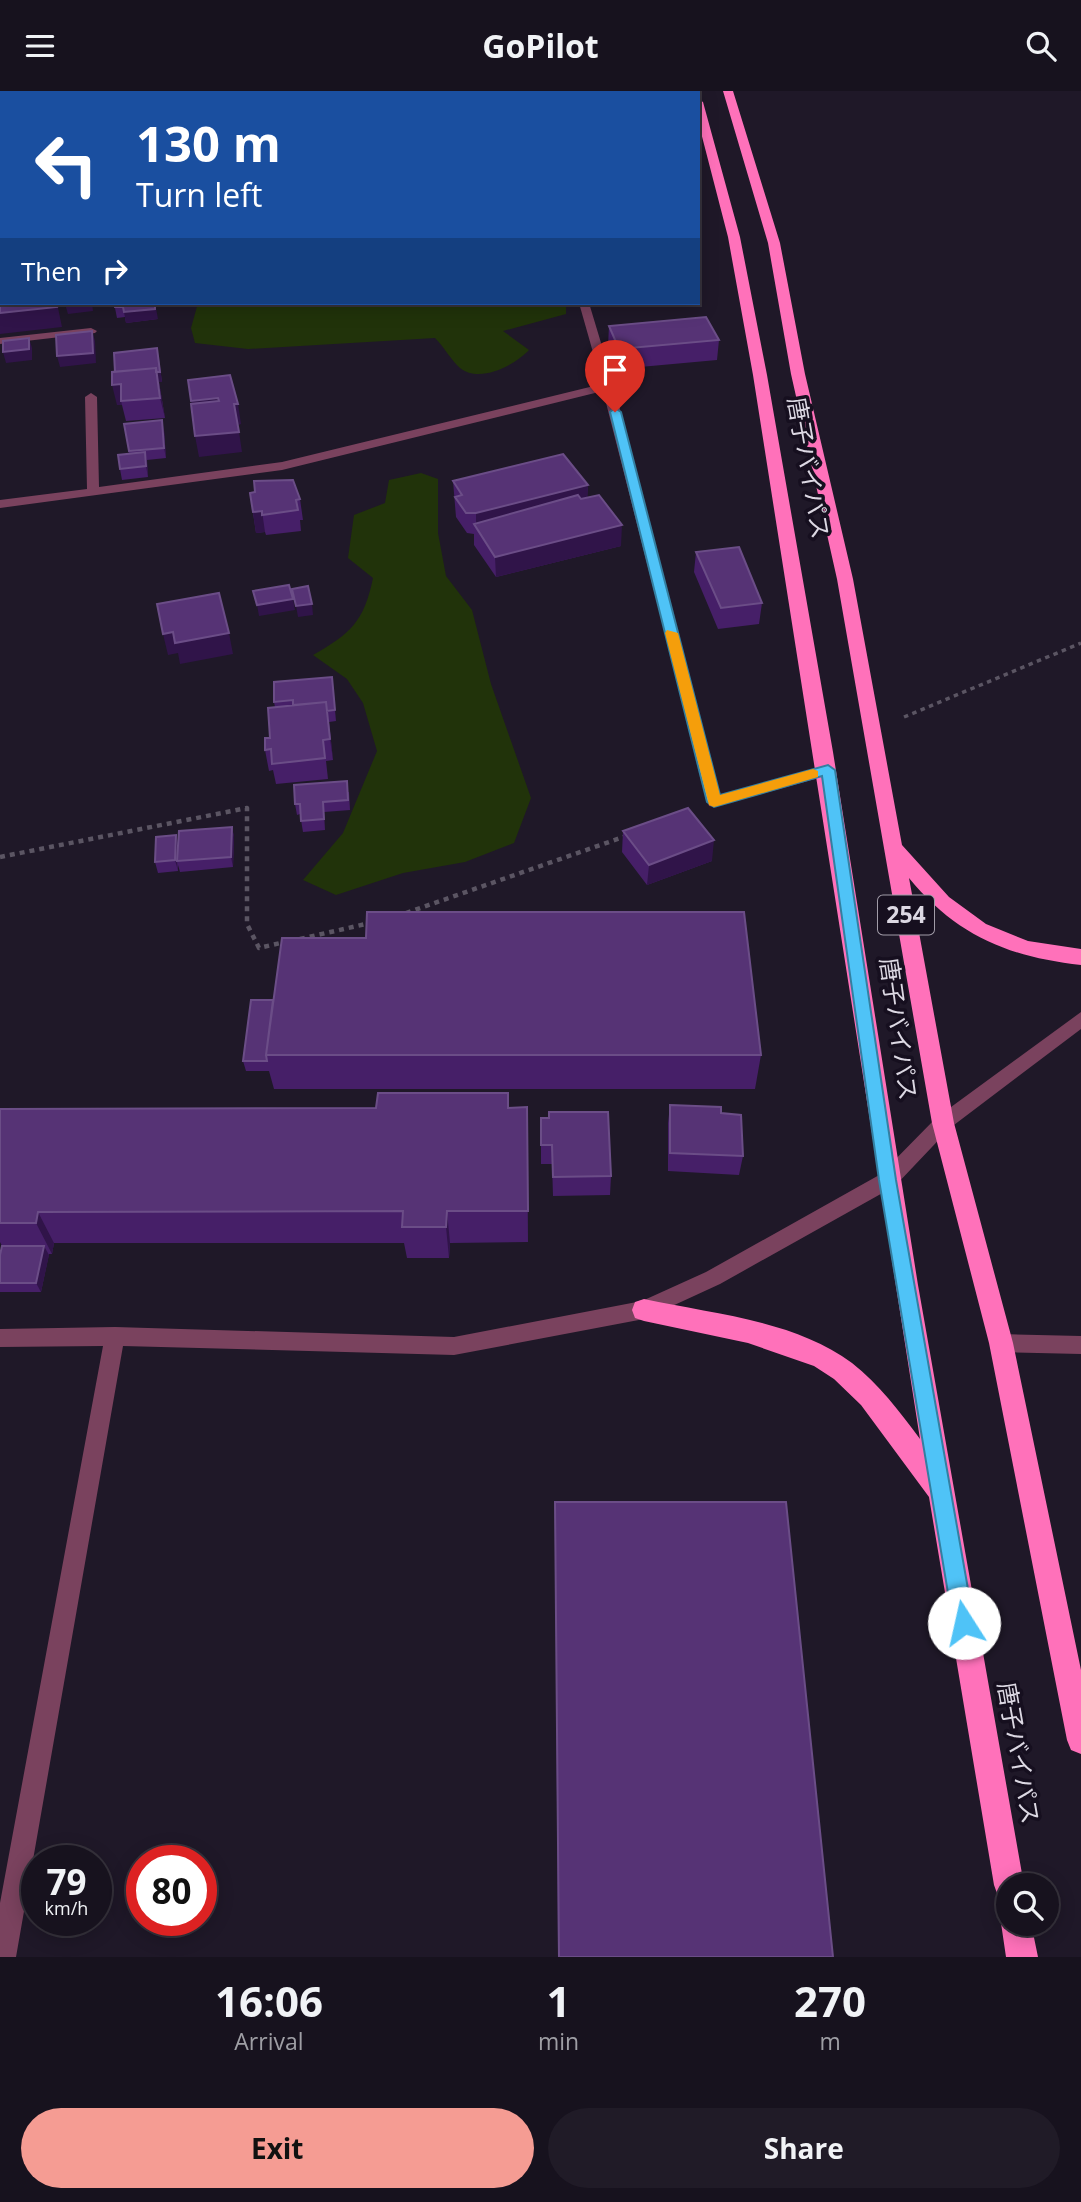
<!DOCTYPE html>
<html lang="en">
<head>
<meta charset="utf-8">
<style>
	body { margin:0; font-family:"Open Sans","Noto Sans JP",sans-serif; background:#201b27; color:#f1f3f6; height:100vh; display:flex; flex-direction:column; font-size:26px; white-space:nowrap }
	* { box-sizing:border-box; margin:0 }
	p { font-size:23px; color:#9e9ea4 }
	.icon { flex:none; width:38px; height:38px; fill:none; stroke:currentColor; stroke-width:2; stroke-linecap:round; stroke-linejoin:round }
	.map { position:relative; height:1866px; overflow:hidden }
	.sheet { display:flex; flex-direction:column; background:#17121e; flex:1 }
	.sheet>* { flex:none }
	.banner { position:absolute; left:0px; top:0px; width:700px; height:214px; box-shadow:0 4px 18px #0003,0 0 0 2px #36323c; background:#1a4fa0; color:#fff; overflow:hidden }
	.buttons { position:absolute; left:996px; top:1782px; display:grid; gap:14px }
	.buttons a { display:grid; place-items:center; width:63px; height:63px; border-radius:50%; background:#17121e; box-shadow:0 4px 18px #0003,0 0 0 2px #36323c; font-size:35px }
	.speed { position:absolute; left:21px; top:1754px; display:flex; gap:14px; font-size:35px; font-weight:700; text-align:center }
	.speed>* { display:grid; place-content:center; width:91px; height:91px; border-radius:50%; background:#17121e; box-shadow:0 4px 18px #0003,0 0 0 2px #36323c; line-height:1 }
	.speed small { font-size:18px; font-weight:400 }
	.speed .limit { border:10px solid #d22; background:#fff; color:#111 }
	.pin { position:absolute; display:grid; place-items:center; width:60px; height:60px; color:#fff; margin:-72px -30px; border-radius:50% 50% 50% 0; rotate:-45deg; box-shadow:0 0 7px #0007 }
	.pin .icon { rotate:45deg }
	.me { position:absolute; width:77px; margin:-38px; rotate:350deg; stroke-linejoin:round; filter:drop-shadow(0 0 5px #0008) }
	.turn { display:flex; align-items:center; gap:24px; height:147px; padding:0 21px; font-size:32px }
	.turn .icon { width:91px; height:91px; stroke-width:2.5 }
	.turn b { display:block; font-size:49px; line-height:60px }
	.then { display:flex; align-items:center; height:66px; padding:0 21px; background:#0003; gap:14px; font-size:26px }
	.eta { display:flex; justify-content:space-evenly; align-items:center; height:119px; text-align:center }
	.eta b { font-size:42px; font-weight:700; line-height:49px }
	.button { display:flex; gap:14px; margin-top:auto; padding:14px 21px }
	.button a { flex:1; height:80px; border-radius:42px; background:#f59c93; color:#111; font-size:28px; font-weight:700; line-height:80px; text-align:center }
	.button a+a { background:#201b27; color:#f1f3f6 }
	header { display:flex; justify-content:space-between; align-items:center; height:91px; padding:0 21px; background:#17121e; font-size:32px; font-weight:700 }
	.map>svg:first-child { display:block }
	.green { fill:#21330a }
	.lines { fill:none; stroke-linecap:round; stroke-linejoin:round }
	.path-far1 { stroke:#5b5563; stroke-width:3.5; stroke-dasharray:4.5 4.5; stroke-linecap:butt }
	.path { stroke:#5b5563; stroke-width:4.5; stroke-dasharray:5 5; stroke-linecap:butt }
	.minor { fill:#7a425e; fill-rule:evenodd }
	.highway { fill:#ff71ba; fill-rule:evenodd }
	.wall { fill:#461f68 }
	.shaded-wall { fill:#301449 }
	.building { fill:#563375; stroke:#6b4d87; stroke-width:2 }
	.route { fill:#4fc3f7; stroke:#337fa1; stroke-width:2 }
	.slow { fill:#f59e0b }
	.labels { text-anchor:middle; stroke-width:7; stroke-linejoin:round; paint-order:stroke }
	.shield { fill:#160f1f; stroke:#a19ca8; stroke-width:2 }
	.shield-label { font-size:23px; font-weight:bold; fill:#dcd8e3 }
	.street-label { font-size:24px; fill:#dcd8e3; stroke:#160f1f }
</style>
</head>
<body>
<header><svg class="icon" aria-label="menu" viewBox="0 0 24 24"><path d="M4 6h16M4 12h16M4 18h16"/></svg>GoPilot<svg class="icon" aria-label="search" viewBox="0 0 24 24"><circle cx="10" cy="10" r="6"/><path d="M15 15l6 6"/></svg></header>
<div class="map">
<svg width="1081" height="1866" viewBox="0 0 1081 1866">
	<rect width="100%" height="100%" fill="#1f1828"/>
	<!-- green -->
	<path class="green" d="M198 212H566V223L503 240 529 259C515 274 480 293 460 277 451 269 444 256 435 247L248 258 195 252 191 237Z
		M421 382 438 388V442L446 485 472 519 491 593 531 707 514 752 465 771 403 782 336 804 303 789 343 742 377 660 363 612 347 588 313 564C350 543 364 531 373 487L348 467 354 424 385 412 389 389Z"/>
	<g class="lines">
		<!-- path-far1 -->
		<path class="path-far1" d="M904 626 1081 552"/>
		<!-- path -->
		<path class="path" d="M0 766 247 717V833L259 857 285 851
			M406 822 629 744
			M300 848 370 832"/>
		<!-- minor -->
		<path class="minor" d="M484 0H492L493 2H484Z
			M0 90H2V96H0Z
			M0 122H2L0 130Z
			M0 187H2V193H0Z
			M579 212H589L614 295 720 704 828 674 833 675 836 679 833 683 714 716 709 715 603 300 282 379 0 417V409L87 398 85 306 91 302 97 306 99 396 282 371 602 293Z
			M91 237 97 240 95 242 0 253V247Z
			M1081 921V938L950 1037 895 1095 720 1193 644 1228 454 1264 123 1255 16 1866H0V1812L103 1255 0 1256V1238L115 1236 454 1246 642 1210 706 1181 881 1083 936 1027Z
			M1001 1243 1081 1245V1263L1001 1261 994 1259 991 1252 994 1245Z"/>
		<!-- highway -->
		<path class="highway" d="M723 0H733L780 152 805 283 853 488 902 754 949 806 986 833 1028 850 1081 858V874C1008 866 956 844 909 787L954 1032 1013 1252 1081 1579V1663L1071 1659 1067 1649 989 1252 932 1032 837 488 791 283 768 152Z
			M698 8 703 11 740 146 767 284 833 661 918 1194 1024 1794H1008V1809L998 1805 994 1794 929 1406 861 1314 834 1288 814 1275 748 1252 644 1230 635 1227 632 1219 635 1211 644 1208C713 1223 794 1229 852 1272 879 1293 900 1321 920 1348L753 284 728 146 698 30Z
			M1008 1820V1832H1031L1038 1866H1006L1001 1832Z"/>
	</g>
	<!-- wall -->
	<path class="wall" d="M0 54H2V80H0Z
		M114 212 158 228 126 232 125 226 117 227Z
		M609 235 719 249 717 269 618 278 608 255Z
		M159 268 162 291H159L165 327 126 330 122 314H117Z
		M124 333 164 339 166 367 147 369 148 386 122 389 120 378 129 363Z
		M453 390 588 394 587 407 621 455 496 486 474 454V443L467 442 456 426Z
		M250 402 300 408 303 429H300L301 440 266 444 265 441 256 442Z
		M696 461 762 512 759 533 718 538 694 481Z
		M332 586 336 630 329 631 333 669 326 670 328 688 276 693 273 679 269 680 265 659 270 647 275 616 274 611Z
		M349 701 350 719 324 721 325 739 303 741 300 723 297 724 295 713Z
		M232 736 234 746 233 776 180 781 178 774V780L158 782 155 771 178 751Z
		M623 740 712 770 647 794 622 761Z
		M251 909 761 964 755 998H274L269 980H246L243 970Z
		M670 1014 721 1022 743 1065 739 1084 668 1080V1032Z
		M527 1016 528 1151 450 1152 449 1167H407L404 1152H54L52 1163H49L41 1201H0V1164L2 1155 0 1151V1018Z
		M541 1027 611 1085 610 1104 553 1105 552 1073H541Z
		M555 1411 833 1866H558Z"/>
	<!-- shaded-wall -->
	<path class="shaded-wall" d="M435 0H465V2H435Z
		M0 172H2V183H0Z
		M57 212 62 236 0 243V222Z
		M76 212H92L93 220 68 223 65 213Z
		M155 212 158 228 126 232 124 221Z
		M92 240 95 250 96 272 60 276 57 265Z
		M29 247 32 257V269L6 272 3 261Z
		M157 257 162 291H159L165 327 160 307 121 310 122 314H117L112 294Z
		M218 307 222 327 195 331 191 310Z
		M234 313H238L241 333 238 334Z
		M162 329 164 339 166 367 164 357Z
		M239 341 242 361 199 366 195 345Z
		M145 361 147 372 148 386 146 375Z
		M588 394 587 414 476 437V422Z
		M262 420 265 441 256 442 253 421Z
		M622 434 621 455 496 486 495 466Z
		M293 508 295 519 259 525 257 514Z
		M312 513 313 524 298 526 296 515Z
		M173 541 229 542 233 563 180 573 178 562 168 564 163 543Z
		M326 611 329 632 333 669 330 648Z
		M232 736 234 746 233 776 231 766Z
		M176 744 179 755 177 770 178 780 175 769Z
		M714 749 712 770 647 794 649 774Z
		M447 1120 450 1152 449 1167 446 1136Z
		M38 1121 54 1152 52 1163 36 1132Z
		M44 1155 49 1164 41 1201 36 1192Z"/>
	<!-- building -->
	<path class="building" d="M124 0H152L124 1Z
		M152 0H263V2H121Z
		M312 0H364L365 1 313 2Z
		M0 54H2V70H0Z
		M0 162H2V172H0Z
		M0 203H2V212H56L57 216 0 222Z
		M114 212H155V218L124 221 123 216H115Z
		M706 226 719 249 619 258 609 235Z
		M92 240 93 262 57 265 56 244Z
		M29 247V258L3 261V250Z
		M157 257 160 281H156V277L115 281 114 262Z
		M156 277 160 307 121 310V293L112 294V281Z
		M230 284 238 313H234L239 341 195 345 191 313 219 310 218 307 191 310 188 289Z
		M162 329 164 357 129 360 124 333Z
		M145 361 146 375 120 378 118 364Z
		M563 363 588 394 476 422H466L455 406 462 404 453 390Z
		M293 389 300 408 296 409 298 419 262 424V420L253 421 250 402 255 401 254 390Z
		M578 404 581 408 599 404 622 434 495 466 474 433Z
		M739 456 762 512 721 517 696 461Z
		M289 494 293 508 257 514 253 500Z
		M308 495 312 513 296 515 292 498Z
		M219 502 229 542 175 552 173 541 163 543 157 513Z
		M332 586 335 619 327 620 326 611 293 614V609L274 611V591Z
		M326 611 330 648 323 649 325 667 272 673 271 658 265 659V647H270L268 617Z
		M347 690 348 709 323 711 324 728 301 730 300 713H295L294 694Z
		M688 717 714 749 649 774 623 740Z
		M232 736 231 766 177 770 179 740Z
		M176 744 175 769 155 771 156 746Z
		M367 821H744L761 964H266L282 847H366Z
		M251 909H273L266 964 267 970H243Z
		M378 1002H508V1017L527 1016 528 1120H447L446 1136H402L403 1120 38 1121 36 1132H0V1018L376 1017Z
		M670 1014 721 1016V1022L741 1024 743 1065 670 1062Z
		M549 1021H608L611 1085 553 1086 552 1054H541V1027H549Z
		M2 1155H44L36 1192H0V1164Z
		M555 1411H786L833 1866H559Z"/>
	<!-- route -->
	<path class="route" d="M615 317 621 321 720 704 828 674 835 679 896 1089 974 1532 971 1540 964 1543 957 1540 953 1532 879 1089 822 685 714 716 707 711 610 321Z"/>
	<!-- slow -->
	<path class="slow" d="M667 539 678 542 720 704 813 678 818 680V686L714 716 709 714 665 542Z"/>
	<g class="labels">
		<!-- shield labels -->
		<rect class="shield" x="878" y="804.5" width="56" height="39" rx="5"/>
		<g class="shield-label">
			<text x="906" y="832">254</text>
		</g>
		<!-- street labels -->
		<g class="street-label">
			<text transform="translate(808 377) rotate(80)" y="8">唐子バイパス</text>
			<text transform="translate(898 938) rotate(82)" y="8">唐子バイパス</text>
			<text transform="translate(1018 1662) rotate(80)" y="8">唐子バイパス</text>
		</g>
	</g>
</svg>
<div class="buttons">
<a><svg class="icon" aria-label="search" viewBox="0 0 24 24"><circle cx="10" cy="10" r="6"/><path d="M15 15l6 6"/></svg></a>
</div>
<div class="speed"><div>79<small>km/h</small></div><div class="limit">80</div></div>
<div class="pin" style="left:615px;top:321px;background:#d93025"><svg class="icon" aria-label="arrive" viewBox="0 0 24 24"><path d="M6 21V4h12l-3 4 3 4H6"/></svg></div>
<svg class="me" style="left:964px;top:1532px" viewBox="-20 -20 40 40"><circle r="19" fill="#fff"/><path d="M0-13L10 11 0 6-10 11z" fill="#4fc3f7"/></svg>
<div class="banner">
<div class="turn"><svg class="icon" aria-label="left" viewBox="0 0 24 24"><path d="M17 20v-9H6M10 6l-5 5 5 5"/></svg><div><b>130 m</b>Turn left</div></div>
<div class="then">Then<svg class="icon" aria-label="right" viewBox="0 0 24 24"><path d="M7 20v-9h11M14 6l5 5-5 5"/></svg></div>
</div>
</div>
<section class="sheet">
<div class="eta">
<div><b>16:06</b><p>Arrival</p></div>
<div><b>1</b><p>min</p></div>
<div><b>270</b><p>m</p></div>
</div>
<div class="button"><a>Exit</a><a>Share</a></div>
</section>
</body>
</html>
